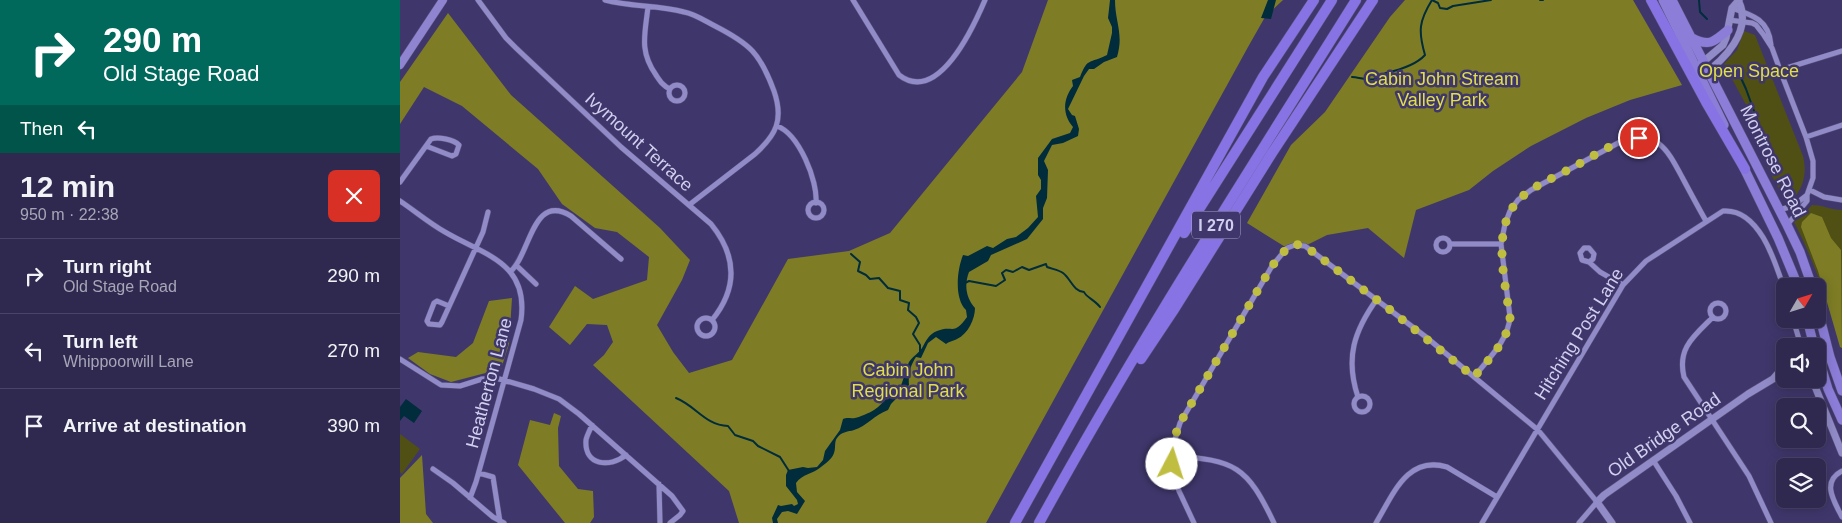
<!DOCTYPE html>
<html lang="en">
<head>
<meta charset="utf-8">
<style>
	body { margin:0; font-family:Helvetica,sans-serif; background:#3b355a; color:#f1f3f6; height:100vh; display:flex; flex-direction:column; font-size:19px; white-space:nowrap }
	* { box-sizing:border-box; margin:0 }
	p { font-size:16px; color:#a7a6b7 }
	.icon { flex:none; width:28px; height:28px; fill:none; stroke:currentColor; stroke-width:2; stroke-linecap:round; stroke-linejoin:round }
	.map { position:relative; flex:1; overflow:hidden }
	.sheet { display:flex; flex-direction:column; background:#2f2950; width:400px }
	.sheet>* { flex:none }
	.top-card { background:#00695c; color:#fff; overflow:hidden }
	.needle { width:32px; rotate:51deg }
	.buttons { position:absolute; left:1376px; top:278px; display:grid; gap:10px }
	.buttons a { display:grid; place-items:center; width:50px; height:50px; border-radius:8px; background:#2f2950; box-shadow:0 2px 12px #0003,0 0 0 1px #4a4567; font-size:25px }
	.pin { position:absolute; display:grid; place-items:center; width:42px; height:42px; color:#fff; margin:-21px; border:2px solid #fff; border-radius:50%; box-shadow:0 1px 5px #0007 }
	.me { position:absolute; width:55px; margin:-28px; rotate:5deg; stroke-linejoin:round; filter:drop-shadow(0 0 4px #0008) }
	.turn { display:flex; align-items:center; gap:18px; height:105px; padding:0 20px; font-size:22px }
	.turn .icon { width:65px; height:65px; stroke-width:2.5 }
	.turn b { display:block; font-size:35px; line-height:42px }
	.then { display:flex; align-items:center; height:48px; padding:0 20px; background:#0003; gap:10px; font-size:19px }
	.round { display:grid; place-items:center; flex:none; width:52px; height:52px; border-radius:8px; background:#3b355a }
	.summary { display:flex; align-items:center; justify-content:space-between; height:85px; padding:0 20px }
	h1 { font-size:30px; font-weight:800; line-height:38px }
	ul { padding:0; list-style:none }
	li { display:flex; align-items:center; gap:15px; height:75px; padding:0 20px; border-top:1px solid #4a4567 }
	li div { flex:1 }
	li b { display:block; font-size:19px }
	li em { font-style:normal }
	main { display:flex; flex:1; min-height:0 }
	.map>svg:first-child { display:block }
	.green { fill:#504f14 }
	.forest { fill:#7e7d25 }
	.water { fill:#002c3c }
	.lines { fill:none; stroke-linecap:round; stroke-linejoin:round }
	.stream { stroke:#002c3c; stroke-width:2 }
	.minor-casing { stroke:#5a527e; stroke-width:6 }
	.tertiary-casing { stroke:#5a527e; stroke-width:8 }
	.secondary-casing { stroke:#5a527e; stroke-width:9 }
	.primary-casing { stroke:#5a527e; stroke-width:10 }
	.motorway-casing { stroke:#5a527e; stroke-width:11 }
	.minor { stroke:#918bc7; stroke-width:5 }
	.tertiary { stroke:#918bc7; stroke-width:7 }
	.secondary { stroke:#8e84d0; stroke-width:8 }
	.primary { stroke:#8b7dd8; stroke-width:9 }
	.motorway { stroke:#8773e4; stroke-width:10 }
	.route { stroke:#c0be41; stroke-width:9; stroke-dasharray:0 16.2 }
	.labels { text-anchor:middle; stroke-width:5; stroke-linejoin:round; paint-order:stroke }
	.shield { fill:#3f376b; stroke:#a5a1c7; stroke-width:1 }
	.shield-label { font-size:16px; font-weight:bold; fill:#d1cfef }
	.park-label { font-size:18px; fill:#e0de4a; stroke:#3f376b }
	.street-label { font-size:18px; fill:#d1cfef; stroke:#3f376b }
</style>
</head>
<body>
<main>
<section class="sheet">
<div class="top-card">
<div class="turn"><svg class="icon" aria-label="right" viewBox="0 0 24 24"><path d="M7 20v-9h11M14 6l5 5-5 5"/></svg><div><b>290 m</b>Old Stage Road</div></div>
<div class="then">Then<svg class="icon" aria-label="left" viewBox="0 0 24 24"><path d="M17 20v-9H6M10 6l-5 5 5 5"/></svg></div>
</div>
<div class="summary"><div><h1>12 min</h1><p>950 m · 22:38</p></div><a class="round" style="background:#d93025;color:#fff"><svg class="icon" aria-label="close" viewBox="0 0 24 24"><path d="M6 6l12 12M18 6L6 18"/></svg></a></div>
<ul>
<li><svg class="icon" aria-label="right" viewBox="0 0 24 24"><path d="M7 20v-9h11M14 6l5 5-5 5"/></svg><div><b>Turn right</b><p>Old Stage Road</p></div><em>290 m</em></li>
<li><svg class="icon" aria-label="left" viewBox="0 0 24 24"><path d="M17 20v-9H6M10 6l-5 5 5 5"/></svg><div><b>Turn left</b><p>Whippoorwill Lane</p></div><em>270 m</em></li>
<li><svg class="icon" aria-label="arrive" viewBox="0 0 24 24"><path d="M6 21V4h12l-3 4 3 4H6"/></svg><div><b>Arrive at destination</b></div><em>390 m</em></li>
</ul>
</section>
<div class="map">
<svg width="1442" height="523" viewBox="0 0 1442 523">
	<rect width="100%" height="100%" fill="#3f376b"/>
	<!-- green -->
	<path class="green" d="M1344 31 1355 35 1403 156C1407 172 1404 187 1393 199L1383 197 1366 165 1377 157 1358 127 1324 64 1337 50Z
		M1412 205C1423 205 1431 210 1442 210V348C1428 305 1415 262 1394 222L1400 218Z
		M0 434 20 449 2 474 0 472Z"/>
	<!-- forest -->
	<path class="forest" d="M648 0H883L865 17 848 47 586 523H339L329 491 193 365 204 355 213 342 207 325 187 324 170 345 149 327 175 286 193 299 247 280 249 257 217 232 195 228 162 204 138 169 62 106 24 87 0 124V82L48 13 111 95 260 228 290 260 282 280 257 325 273 352 289 373 332 360 388 259 449 251 490 233 622 72Z
		M1005 0H1233L1282 85 1230 100 1186 118 1131 146 1093 171 1069 190 1016 210 1004 258 968 228 927 235 905 246 887 248 847 223 891 145 925 112 990 17Z
		M1411 213 1422 217 1431 238 1441 250 1442 348 1440 347 1418 271 1401 227 1402 222Z
		M112 298 109 344 101 369 51 382 30 374 8 358 18 352 56 357 73 343 89 301Z
		M154 413 161 416 158 428 159 466 178 489 193 491 194 517 190 523H165L118 465 130 420 150 425Z
		M22 455 26 514 33 523H0V478Z"/>
	<!-- water -->
	<path class="water" d="M710 0H715C715 22 724 34 717 57L704 62 694 69H689L684 76 668 109 672 115 675 116 679 129 678 136 663 143 652 145 644 161 648 170 647 198 643 208V219L627 239 591 255 588 261 569 272C564 285 566 298 575 308 575 319 568 334 557 339 553 341 550 341 546 344L536 337 528 343 521 358 516 357C510 366 508 375 509 385L491 404 488 410C474 415 467 426 454 430 448 432 442 431 437 438 434 442 436 448 434 453 432 459 426 463 421 467 413 474 402 474 396 483L397 492 405 501 397 514 388 511 382 512 377 519 378 523H373L372 518 378 505 381 506 392 504 394 506 398 504 397 500 386 486V475L388 470 403 467 408 468 417 467 423 460 425 451 440 430 443 419C448 417 450 419 455 418 460 417 469 413 474 410 485 403 488 393 500 388 504 379 505 370 509 362 513 356 519 353 522 348 526 341 529 334 537 331 553 324 553 337 567 317L566 310C554 298 557 270 563 255L568 256 587 246 593 248 607 239 616 237 628 228 638 217 636 196 641 189V180L638 175V158L652 139 670 133 673 127C662 114 663 99 673 86L672 80 680 77C688 57 689 64 707 55L712 33V27L708 18Z
		M868 0H876L871 19 861 18Z
		M6 399 22 411 14 423 4 416 0 421V407Z"/>
	<g class="lines">
		<!-- stream -->
		<path class="stream" d="M1140 0H1143
			M1299 0 1300 12 1307 19
			M1331 70 1341 78 1346 89 1370 155
			M952 77C958 77 970 81 976 79 979 78 982 74 986 73 999 70 1016 65 1025 55 1018 31 1019 21 1032 0L1038 3 1040 8 1047 9 1053 6 1091 0
			M451 254 460 262 458 271 466 275 470 279 479 278 488 288 500 291V300L509 303 508 310 516 317 519 323 513 334 520 345V353
			M565 283 569 281 596 286 605 280 602 273 606 270 613 272 622 267 629 270 646 264 647 267C652 269 659 270 663 273 671 279 673 291 684 292 686 297 696 301 700 307
			M276 398C296 406 305 425 328 426L335 435 353 441 358 446 380 457 389 471"/>
		<defs>
			<path id="minor" d="M78 0 106 38 116 48 221 147 311 224C337 256 338 288 312 320
				M205 0C231 7 258 5 284 12 295 14 305 21 315 26 350 44 360 53 374 91 384 120 376 135 355 154L289 205
				M453 0 499 75C538 105 573 28 585 0
				M248 7C245 34 239 51 256 75 260 81 263 86 270 89
				M1332 8C1353 15 1369 20 1371 45
				M1329 20 1352 23 1356 25 1363 34 1372 48 1380 70 1406 137 1413 161V178L1407 195V201L1387 225
				M1380 70 1442 51
				M269 93a8 8 0 1 1 16 0a8 8 0 1 1-16 0Z
				M377 126C399 134 418 181 416 203
				M1406 137 1442 125
				M0 182 31 139C38 136 54 140 59 145L56 154 52 156 26 146
				M1410 190 1424 197 1442 200
				M0 201C15 211 29 223 45 232 84 255 129 262 121 320L76 482 70 498
				M408 210a8 8 0 1 1 16 0a8 8 0 1 1-16 0Z
				M1379 210 1393 206 1407 195
				M1036 245a7 7 0 1 1 14 0a7 7 0 1 1-14 0Z
				M1050 244H1101
				M1189 262 1193 259 1194 254 1189 248H1184L1180 253 1182 260 1189 262 1200 272 1223 285
				M117 266 136 284
				M110 272C131 254 132 192 171 216L221 259
				M1310 311a8 8 0 1 1 16 0a8 8 0 1 1-16 0Z
				M49 306 37 301 34 303 27 321 29 324 40 325 42 322 83 232 88 212
				M1313 317C1294 336 1277 348 1284 377L1349 476 1371 523
				M297 327a9 9 0 1 1 18 0a9 9 0 1 1-18 0Z
				M1393 319 1401 346
				M0 359 41 385 60 386 82 379 96 378 134 389 159 399 179 414 272 496 283 511 280 515 270 523
				M1074 377C1088 359 1108 341 1110 317L1101 244 1105 224 1110 211 1118 200 1131 190 1220 142C1257 130 1266 147 1282 177 1290 192 1298 207 1306 221
				M954 404a8 8 0 1 1 16 0a8 8 0 1 1-16 0Z
				M958 397C945 358 954 331 977 299
				M192 425C190 430 187 435 186 440 184 466 210 468 226 455
				M773 456C835 460 847 466 874 523
				M1253 460 1276 496 1290 523
				M33 469 53 483 93 517 104 523
				M1442 471C1421 482 1434 501 1442 517
				M79 473 93 477 100 522
				M259 484 260 523
				M794 523 779 491 773 473V446L780 423 872 266 887 248 895 245 905 246 1026 337 1138 430 1197 502 1179 523
				M976 523C993 495 1007 455 1047 467L1097 497
				M1082 523 1223 285 1246 261 1323 211C1360 208 1376 264 1385 292"/>
			<path id="tertiary" d="M1297 67 1323 45 1326 38 1332 8 1339 0
				M1301 76C1325 60 1352 31 1339 2
				M1373 379 1385 365
				M1412 379 1442 453
				M1212 523 1197 502 1204 495 1348 394 1373 379 1385 375"/>
			<path id="secondary" d="M0 65 43 0"/>
			<path id="primary" d="M1263 0 1324 125
				M1272 0 1387 225 1400 252 1412 286
				M1292 38C1309 47 1314 42 1328 30
				M1342 164 1378 238 1398 286
				M1418 310 1430 357 1442 391
				M1407 319 1414 346
				M1418 356 1428 389 1442 420"/>
			<path id="motorway" d="M1251 0 1306 102 1345 169
				M784 233 932 0
				M741 359 773 311 872 153 973 0
				M615 523 863 77 914 0
				M639 523C737 344 848 173 956 0"/>
		</defs>
		<!-- minor casing -->
		<use href="#minor" class="minor-casing"/>
		<!-- tertiary casing -->
		<use href="#tertiary" class="tertiary-casing"/>
		<!-- secondary casing -->
		<use href="#secondary" class="secondary-casing"/>
		<!-- primary casing -->
		<use href="#primary" class="primary-casing"/>
		<!-- motorway casing -->
		<use href="#motorway" class="motorway-casing"/>
		<!-- minor -->
		<use href="#minor" class="minor"/>
		<!-- tertiary -->
		<use href="#tertiary" class="tertiary"/>
		<!-- secondary -->
		<use href="#secondary" class="secondary"/>
		<!-- primary -->
		<use href="#primary" class="primary"/>
		<!-- motorway -->
		<use href="#motorway" class="motorway"/>
	</g>
	<g class="lines">
		<!-- route -->
		<path class="route" d="M772 464 775 436 780 423 872 266 887 248 894 244 905 246 989 309 1074 377C1088 360 1108 341 1110 318 1105 279 1089 223 1124 195 1139 183 1160 175 1177 165 1196 155 1217 139 1239 138"/>
	</g>
	<g class="labels">
		<!-- shield labels -->
		<rect class="shield" x="792" y="211.5" width="48" height="27" rx="4"/>
		<g class="shield-label">
			<text x="816" y="231">I 270</text>
		</g>
		<!-- park labels -->
		<g class="park-label">
			<text x="1349" y="77">Open Space</text>
			<text x="1042" y="85">Cabin John Stream<tspan x="1042" dy="21">Valley Park</tspan></text>
			<text x="508" y="376">Cabin John<tspan x="508" dy="21">Regional Park</tspan></text>
		</g>
		<!-- street labels -->
		<g class="street-label">
			<text transform="translate(239 142) rotate(42)" y="6">Ivymount Terrace</text>
			<text transform="translate(1373 161) rotate(63)" y="6">Montrose Road</text>
			<text transform="translate(1179 334) rotate(-58)" y="6">Hitching Post Lane</text>
			<text transform="translate(89 383) rotate(-75)" y="6">Heatherton Lane</text>
			<text transform="translate(1264 435) rotate(-35)" y="6">Old Bridge Road</text>
		</g>
	</g>
</svg>
<div class="buttons">
<a><svg class="needle" viewBox="-14 -14 28 28"><path d="M0-13l5 13h-10z" fill="#e53935"/><path d="M0 13l5-13h-10z" fill="#a7a6b7"/></svg></a>
<a><svg class="icon" aria-label="sound" viewBox="0 0 24 24"><path d="M4 9h4l5-4v14l-5-4H4zM17 9q2 3 0 6"/></svg></a>
<a><svg class="icon" aria-label="search" viewBox="0 0 24 24"><circle cx="10" cy="10" r="6"/><path d="M15 15l6 6"/></svg></a>
<a><svg class="icon" aria-label="layers" viewBox="0 0 24 24"><path d="M12 4l9 5-9 5-9-5zM3 14l9 5 9-5"/></svg></a>
</div>
<div class="pin" style="left:1239px;top:138px;background:#d93025"><svg class="icon" aria-label="arrive" viewBox="0 0 24 24"><path d="M6 21V4h12l-3 4 3 4H6"/></svg></div>
<svg class="me" style="left:772px;top:464px" viewBox="-20 -20 40 40"><circle r="19" fill="#fff"/><path d="M0-13L10 11 0 6-10 11z" fill="#c0be41"/></svg>
</div>
</main>
</body>
</html>
